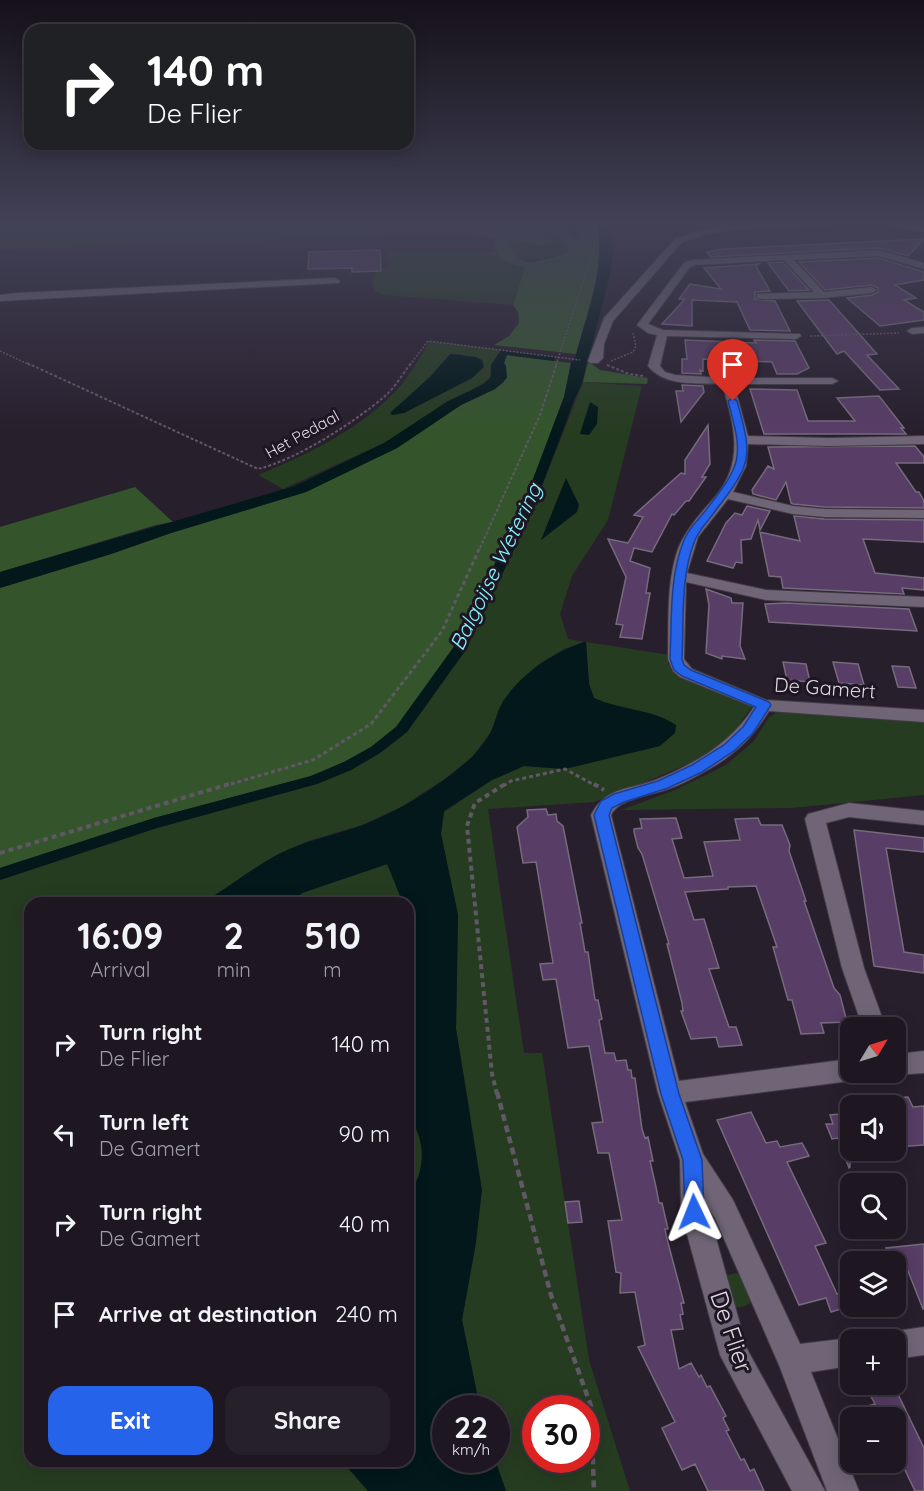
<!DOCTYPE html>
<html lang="en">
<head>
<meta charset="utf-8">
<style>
	body { margin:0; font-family:Quicksand,sans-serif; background:#26202a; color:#f1f3f6; height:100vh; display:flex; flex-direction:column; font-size:22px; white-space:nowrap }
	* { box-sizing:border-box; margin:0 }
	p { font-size:20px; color:#a19fa5 }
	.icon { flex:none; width:33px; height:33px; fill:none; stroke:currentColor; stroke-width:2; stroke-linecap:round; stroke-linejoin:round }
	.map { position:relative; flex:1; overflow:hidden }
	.details { position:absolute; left:24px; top:897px; width:390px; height:570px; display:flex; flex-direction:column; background:#1e1722; border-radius:18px; box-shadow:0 3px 15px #0003,0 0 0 2px #3c3640 }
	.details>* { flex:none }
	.hud { position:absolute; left:24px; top:24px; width:390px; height:126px; border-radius:18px; box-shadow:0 3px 15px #0003,0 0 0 2px #3c3640; background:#202124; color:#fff; overflow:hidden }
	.needle { width:39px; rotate:52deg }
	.controls { position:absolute; left:840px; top:1017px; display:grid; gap:12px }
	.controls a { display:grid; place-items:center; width:66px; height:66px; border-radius:12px; background:#1e1722; box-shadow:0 3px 15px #0003,0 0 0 2px #3c3640; font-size:30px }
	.speed { position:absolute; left:432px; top:1395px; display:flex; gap:12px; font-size:30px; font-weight:700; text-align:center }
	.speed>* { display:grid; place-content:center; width:78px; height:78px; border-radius:50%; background:#1e1722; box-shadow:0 3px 15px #0003,0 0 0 2px #3c3640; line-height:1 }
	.speed small { font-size:15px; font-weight:400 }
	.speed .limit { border:9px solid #d22; background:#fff; color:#111 }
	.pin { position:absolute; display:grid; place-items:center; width:51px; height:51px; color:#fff; margin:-62px -26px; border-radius:50% 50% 50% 0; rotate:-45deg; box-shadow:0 0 6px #0007 }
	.pin .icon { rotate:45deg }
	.me { position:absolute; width:66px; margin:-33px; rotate:358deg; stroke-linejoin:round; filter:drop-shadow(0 0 4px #0008) }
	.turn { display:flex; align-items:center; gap:21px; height:126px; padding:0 24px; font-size:27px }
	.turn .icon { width:78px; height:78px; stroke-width:2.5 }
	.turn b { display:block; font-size:42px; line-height:51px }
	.eta { display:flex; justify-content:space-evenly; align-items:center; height:102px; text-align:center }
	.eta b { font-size:36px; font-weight:700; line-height:42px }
	.primary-button { display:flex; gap:12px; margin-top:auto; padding:12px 24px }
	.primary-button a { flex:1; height:69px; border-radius:18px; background:#2563eb; color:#fff; font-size:24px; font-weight:700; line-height:69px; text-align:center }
	.primary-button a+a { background:#26202a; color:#f1f3f6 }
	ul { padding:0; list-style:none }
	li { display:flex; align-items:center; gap:18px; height:90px; padding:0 24px }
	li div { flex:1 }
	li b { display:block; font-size:22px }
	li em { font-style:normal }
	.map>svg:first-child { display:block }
	.green { fill:#263c21; fill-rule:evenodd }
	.forest { fill:#34552c }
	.water { fill:#02181a }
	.building { fill:#583d66; stroke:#766b7c; stroke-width:1.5 }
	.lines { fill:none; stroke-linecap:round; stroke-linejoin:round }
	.minor-casing { stroke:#423b46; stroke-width:2 }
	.path-far4 { stroke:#605865; stroke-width:1.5; stroke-dasharray:2 1.5; stroke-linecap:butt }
	.path-far3 { stroke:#605865; stroke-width:2; stroke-dasharray:3 2; stroke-linecap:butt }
	.path-far2 { stroke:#605865; stroke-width:3; stroke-dasharray:4 3; stroke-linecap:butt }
	.path-far1 { stroke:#605865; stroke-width:4; stroke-dasharray:5 4; stroke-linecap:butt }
	.path { stroke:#605865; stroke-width:4.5; stroke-dasharray:7 4.5; stroke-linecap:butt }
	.minor { fill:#6f6576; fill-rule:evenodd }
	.route { fill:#2563eb; stroke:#184099; stroke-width:1.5 }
	.labels { text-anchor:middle; stroke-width:6; stroke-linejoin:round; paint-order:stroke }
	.far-street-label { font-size:16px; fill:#dfd9e3; stroke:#1e1623 }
	.street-label { font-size:20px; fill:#dfd9e3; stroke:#1e1623 }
	.water-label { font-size:21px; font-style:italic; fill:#83f5fe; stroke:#1e1623 }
	.near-street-label { font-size:24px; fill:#dfd9e3; stroke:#1e1623 }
</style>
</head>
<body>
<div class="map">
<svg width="924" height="1491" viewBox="0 0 924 1491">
	<rect width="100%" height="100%" fill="#281f2d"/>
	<!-- green -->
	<path class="green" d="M0 222H496L494 230 462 233 0 250Z
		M518 222H549C553 233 563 239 568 250L566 254C547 256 514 271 508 243 525 238 536 250 554 240L534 237 519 228Z
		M386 252H496L514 265 525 267 513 305 384 295 375 291 372 280 376 268 389 267Z
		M430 341 501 350 491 365 490 379 384 443 283 489 258 475C309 454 365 427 402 384 412 371 421 355 430 341ZM450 354H461L483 367 472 378 404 413 412 394 431 376Z
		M583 382 642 386 608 520 572 576 560 614 568 639 584 642 564 649 539 664 520 682 503 701 491 732 472 757 446 778 401 807 362 825 308 841 279 854 212 897 206 903H30V1461H342L368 1491H0V880L157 828 317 784 351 770 380 753 407 732 465 651 532 512Z
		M586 642 670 655 668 664 675 670 753 705 727 741 690 763 631 788 594 802 488 809 524 1053H542L589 1360 630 1491H506L495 1460 496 1408H480L462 1320 476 1242 470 1113 456 1029 458 915 441 834 444 812 492 780 524 766 565 769 609 705 594 698 589 684ZM536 1408H586V1460H536Z
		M775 711 924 721V795L792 808 621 810 675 790 726 765 754 741 769 717 775 714Z
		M388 864 403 903H292L302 893Z
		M408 1116C427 1139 426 1173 408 1195Z
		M736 1273 744 1277 753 1300C745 1308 740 1309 730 1305L722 1280 727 1275Z"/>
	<!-- forest -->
	<path class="forest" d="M496 222H518L519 228 534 237 556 241C541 251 523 238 508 243 510 252 523 264 533 262 544 260 555 256 566 254L568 249C563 239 553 234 549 222H561L575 240 578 235 574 222H597C605 269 588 309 576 354L494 345 509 336 519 323 518 312 513 305 525 267C512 265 499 261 494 247L496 238 462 233 494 231Z
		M506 355 571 363 564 397 521 511 453 648 396 727 371 747 344 762 311 776 154 818 0 868V588L111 554 171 533 306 492 397 448 461 405 495 389 504 382V363Z
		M588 361 600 370 648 378 647 384 583 382Z
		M135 487 173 522 156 525 0 572V527Z"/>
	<!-- water -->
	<path class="water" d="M597 222H608L613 249 611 272 581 386 575 398 532 512 465 651 407 732 380 753 351 770 317 784 157 828 0 880V868L154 818 311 776 344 762 371 747 396 727 453 648 521 511 564 397 571 363 575 359C586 314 607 269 597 222Z
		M501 350 555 357 554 361 507 355 504 363 506 366 507 378 495 389 461 405 397 448 306 492 171 533 111 554 0 588V572L295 486 384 443 448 401 482 385 491 377V365Z
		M450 354 476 357 482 360 484 367 472 378 404 413 392 415 390 413 431 376Z
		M590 402 598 407 597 424 589 435 580 434Z
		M566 478 579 505 577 512 541 540Z
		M584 642H586L589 684 594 698C620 710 653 709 676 725L675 733 660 746 565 769 524 766 492 780 444 811 441 834 458 915 456 1029 482 1190 476 1242 462 1320 480 1408H446V1460H495L506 1491H368L342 1461H408V1195C426 1173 427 1139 408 1116V903H403L387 864 302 893 292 903H206L212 897C235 882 257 865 281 853 307 840 336 835 363 825 401 810 440 786 471 758 478 751 488 739 492 729 496 720 498 708 504 700 523 672 553 653 584 642Z"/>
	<!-- building -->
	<path class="building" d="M924 239 908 256 879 248 711 257 707 252 723 249Z
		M380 250 381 271 352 272V268L308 269 309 252Z
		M879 258 924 272V280L895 285 916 298 904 300 924 312V320L880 326 847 298 872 295 878 292V288L872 285 825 290 799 262Z
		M783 262 809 290 789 291 768 263Z
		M759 264 756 266 770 291 755 292V299L775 301 790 331 750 330 737 302 692 300V326L662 324 685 299H679L690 284 721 289 704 268Z
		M829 300 877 354 867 355 899 389 880 390 844 351 837 354 797 301Z
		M685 340 756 343 754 340 795 341 809 368 797 374H777L772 362 703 359V371L700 370 701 374 682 373V359H687Z
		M682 385 703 386 704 392 681 422 676 391H683Z
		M750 389 797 390 808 421H855L837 398 879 396 904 428H901L906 434H764Z
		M708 425 710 464 702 477H706L689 501H686L674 515 672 514 652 552 634 548 630 561 650 568 646 593H650L642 639 620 637 623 625 616 624 626 577 608 539 628 543 643 517 634 515 681 473 685 474V460Z
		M915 446 924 457V463H896L916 492H919L924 501V508L824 507 793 504 791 503 786 482 776 500 753 494 752 490 768 466 774 469 768 447Z
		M747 506 770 511 760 530 758 520 751 539 741 540 742 563 736 562 733 568 707 561 726 523 735 513 742 515Z
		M794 516 824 519 924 520V542L863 539 875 573 924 578V590L902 588 904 594 783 588 781 577 769 576 760 532 800 541Z
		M706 589 731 598 732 603H743L740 646 745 659 722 656V659L706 653 709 605Z
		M786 603 909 609 917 631 769 622 765 604Z
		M783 662 806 664 810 682 787 680Z
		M833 662 858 664 864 685 839 683Z
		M892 666 909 667 916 688 898 687Z
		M546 809 548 815 556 814 557 821 563 826 582 923H580L585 952H588L595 1000H598L602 1019 599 1020 605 1053H614L616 1061 626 1060 628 1070H631L632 1078H635L642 1129 645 1138 648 1137 653 1161H650L656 1187 659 1203H662L668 1229H665L667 1239 684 1303H681L683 1314 680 1315 683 1329 671 1330 679 1369 691 1363 699 1377 701 1375 707 1387 710 1386 726 1416 723 1418 729 1430 726 1431 741 1460 744 1459 750 1471 754 1469 764 1491H708L695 1464 682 1470 662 1428 675 1422 638 1347 645 1345 635 1292 620 1293 621 1273 616 1272 608 1221 622 1220 609 1153H598L592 1123 603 1122 589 1046 568 1048 556 979 543 980 540 964 553 963 536 862 523 863 517 827 528 817 527 810Z
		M676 818 682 838 672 839 684 878 713 876 704 842 740 840 735 819 758 818 761 825H782L790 845 789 851 806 901H804L834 988 840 995 847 1022 821 1023 824 1033 801 1034 792 1000H788L773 947H777L756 886 728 887V889L685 892 694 920 704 919 719 968 709 969 729 1027H736L742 1045 719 1047 716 1037 691 1039 681 1011H683L682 1003 667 944H669L642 854 638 848 634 832V829L642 828 640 819Z
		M854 830 924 838V852L886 848 904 952 924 955V973L874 966Z
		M908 1097 913 1107 924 1106V1145L896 1147V1098Z
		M751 1112 766 1143 777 1141 780 1147 802 1143 809 1156 787 1162 826 1243 815 1246 837 1294 850 1290V1306L831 1312 826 1298 799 1305 717 1120Z
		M850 1113V1167L849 1168 838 1138 832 1139 826 1124H833L830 1115Z
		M579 1201 582 1222 568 1223 565 1202Z
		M924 1244V1309H923L906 1266 896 1267V1262H892L886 1248Z
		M883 1384H893L924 1448V1491H915L903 1466 896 1468V1418H843L842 1413 875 1404 867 1389Z"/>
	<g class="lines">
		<defs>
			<path id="minor" d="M770 222H835L831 225C782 227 729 224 682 242L613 321 604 344 603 358 598 363H590L588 361 604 318 676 238 711 228Z
				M872 222H895L924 226V232Z
				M879 250 924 263V269L879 256 794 260 824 292 872 287 877 290 872 293 822 298 761 299 757 298V294L814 292 784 260 696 265 690 267 648 324 663 330 800 334 801 336 796 339 667 336 660 366 665 372 675 375 727 378H832L838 381 832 384H734L748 436 829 438 924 436V444L829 446 748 444 746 466 733 492 793 506 824 509 924 510V518L824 517 793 514 728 499 698 537 687 573 766 590 924 597V607L766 600 686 582 684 659 692 669 766 700 924 710V722L769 711C751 740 732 757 702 773 691 779 680 785 668 789 652 795 619 798 611 815L679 1081 850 1059V1072H861L858 1078 850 1081 685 1102 703 1154 733 1200 800 1344 850 1338 855 1340H850V1366L811 1372 859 1491H827L779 1365 715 1218 707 1206 747 1349 825 1491H792L720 1355 681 1212 680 1160 658 1093 591 815C606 786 631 790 658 779 696 763 731 743 754 707L680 677 673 671 668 659C669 623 666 583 678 549 686 529 701 513 715 497 745 462 734 424 722 384 697 383 665 387 648 366L657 335 648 333 637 325 684 263 691 260Z
				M335 278 340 281 338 283 0 301V295L17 293Z
				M924 327V333L912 334 907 331 912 328Z
				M849 803 924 811V825L849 817 826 823 864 968 886 1028H863L842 968 805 819 808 814Z
				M924 1051V1073L896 1075 890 1072H896V1054Z
				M924 1327V1355L896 1359V1340H884L886 1335 896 1331Z"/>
		</defs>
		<!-- minor casing -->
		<use href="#minor" class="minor-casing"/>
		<!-- path-far4 -->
		<path class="path-far4" d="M810 336 899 333
			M0 351 30 365
			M611 361 633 352 636 346 633 333
			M410 365 428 341 580 360
			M556 365 595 245 588 222"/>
		<!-- path-far3 -->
		<path class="path-far3" d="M27 363 258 469C296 460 355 422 385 396 395 387 403 374 411 363
			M607 365 629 374 644 376
			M480 548 540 415 557 363"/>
		<!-- path-far2 -->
		<path class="path-far2" d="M224 786 313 760 371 724 442 631 480 547
			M503 786 511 781 565 769 596 786"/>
		<!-- path-far1 -->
		<path class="path-far1" d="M594 784 604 790
			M0 853 229 784
			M497 1094 492 1074 467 826 475 803 505 784"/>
		<!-- path -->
		<path class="path" d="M497 1092 551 1295 591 1406 594 1491"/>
		<!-- minor -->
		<use href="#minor" class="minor"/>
	</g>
	<!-- sky -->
	<linearGradient id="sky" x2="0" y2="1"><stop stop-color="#161119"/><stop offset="0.52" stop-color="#424257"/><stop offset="1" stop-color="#424257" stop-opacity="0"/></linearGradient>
	<rect width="924" height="431" fill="url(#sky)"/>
	<!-- route -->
	<path class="route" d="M733 398 737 401C753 458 752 463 716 510 709 520 699 530 695 540 680 577 684 620 682 659L684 665 691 670 769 702 771 705 753 733 734 751 702 772 668 788 624 802 612 808 609 815 679 1094 702 1160 704 1212 702 1220 694 1222 687 1220 685 1212 683 1160 661 1094 594 815 601 801 614 794 658 781 692 765 724 745 743 727 756 707 682 676 674 670 670 659C672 620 669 577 684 540 688 529 699 519 706 510 742 463 744 459 728 401Z"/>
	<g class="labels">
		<!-- far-street labels -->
		<g class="far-street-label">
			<text transform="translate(302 434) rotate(-29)" y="6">Het Pedaal</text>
		</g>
		<!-- street labels -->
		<g class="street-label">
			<text transform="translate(825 688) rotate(4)" y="7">De Gamert</text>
		</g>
		<!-- water labels -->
		<g class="water-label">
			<text transform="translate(496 567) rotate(-64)" y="7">Balgoijse Wetering</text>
		</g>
		<!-- near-street labels -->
		<g class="near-street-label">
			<text transform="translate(731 1332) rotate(71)" y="8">De Flier</text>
		</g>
	</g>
</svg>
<div class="controls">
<a><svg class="needle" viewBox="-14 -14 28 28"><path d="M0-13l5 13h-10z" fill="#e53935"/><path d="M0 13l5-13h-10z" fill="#a19fa5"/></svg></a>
<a><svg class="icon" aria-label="sound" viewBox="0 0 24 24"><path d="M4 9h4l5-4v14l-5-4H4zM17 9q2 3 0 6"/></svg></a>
<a><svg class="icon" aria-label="search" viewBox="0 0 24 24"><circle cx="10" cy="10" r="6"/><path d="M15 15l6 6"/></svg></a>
<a><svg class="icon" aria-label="layers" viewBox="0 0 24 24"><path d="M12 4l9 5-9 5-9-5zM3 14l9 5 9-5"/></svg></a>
<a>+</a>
<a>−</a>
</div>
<div class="speed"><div>22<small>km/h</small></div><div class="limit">30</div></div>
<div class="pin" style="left:733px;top:401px;background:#d93025"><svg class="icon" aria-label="arrive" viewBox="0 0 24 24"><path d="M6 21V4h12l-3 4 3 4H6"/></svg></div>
<svg class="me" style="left:694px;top:1212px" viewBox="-20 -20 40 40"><path d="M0-17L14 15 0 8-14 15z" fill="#2563eb" stroke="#fff" stroke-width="4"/></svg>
<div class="hud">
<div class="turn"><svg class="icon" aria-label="right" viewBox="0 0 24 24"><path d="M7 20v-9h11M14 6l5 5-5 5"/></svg><div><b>140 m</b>De Flier</div></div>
</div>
<section class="details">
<div class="eta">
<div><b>16:09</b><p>Arrival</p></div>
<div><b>2</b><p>min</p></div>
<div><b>510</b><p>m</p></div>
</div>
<ul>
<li><svg class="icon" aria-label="right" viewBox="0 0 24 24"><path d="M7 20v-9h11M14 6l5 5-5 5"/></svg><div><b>Turn right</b><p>De Flier</p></div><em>140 m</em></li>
<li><svg class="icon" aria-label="left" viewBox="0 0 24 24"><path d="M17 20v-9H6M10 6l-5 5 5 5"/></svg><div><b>Turn left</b><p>De Gamert</p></div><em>90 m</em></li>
<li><svg class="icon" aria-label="right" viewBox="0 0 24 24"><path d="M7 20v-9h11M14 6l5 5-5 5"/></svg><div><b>Turn right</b><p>De Gamert</p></div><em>40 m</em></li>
<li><svg class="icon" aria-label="arrive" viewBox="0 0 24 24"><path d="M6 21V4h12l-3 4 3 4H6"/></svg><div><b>Arrive at destination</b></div><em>240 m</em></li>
</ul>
<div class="primary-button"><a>Exit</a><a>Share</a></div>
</section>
</div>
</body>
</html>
